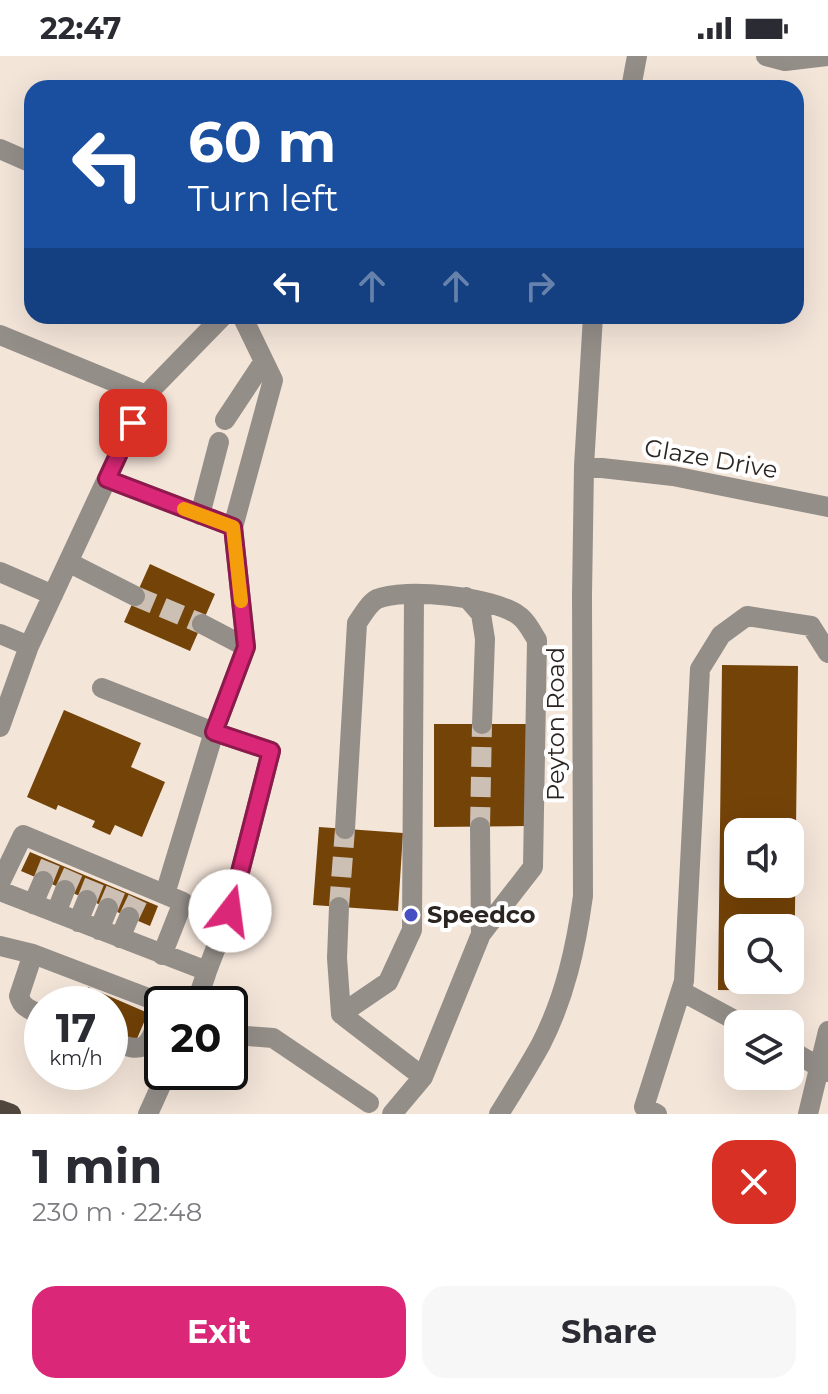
<!DOCTYPE html>
<html lang="en">
<head>
<meta charset="utf-8">
<style>
	body { margin:0; font-family:Montserrat,sans-serif; background:#f7f7f7; color:#2b2b33; height:100vh; display:flex; flex-direction:column; font-size:30px; white-space:nowrap }
	* { box-sizing:border-box; margin:0 }
	p { font-size:26px; color:#7c7c81 }
	.icon { flex:none; width:44px; height:44px; fill:none; stroke:currentColor; stroke-width:2; stroke-linecap:round; stroke-linejoin:round }
	.map { position:relative; height:1058px; overflow:hidden }
	.sheet { display:flex; flex-direction:column; background:#fff; flex:1 }
	.sheet>* { flex:none }
	.top-card { position:absolute; left:24px; top:24px; width:780px; height:244px; border-radius:24px; box-shadow:0 8px 32px #0002; background:#1a4fa0; color:#fff; overflow:hidden }
	.fabs { position:absolute; left:724px; top:762px; display:grid; gap:16px }
	.fabs a { display:grid; place-items:center; width:80px; height:80px; border-radius:16px; background:#fff; box-shadow:0 8px 32px #0002; font-size:40px }
	.speed { position:absolute; left:24px; top:930px; display:flex; gap:16px; font-size:40px; font-weight:700; text-align:center }
	.speed>* { display:grid; place-content:center; width:104px; height:104px; border-radius:50%; background:#fff; box-shadow:0 8px 32px #0002; line-height:1 }
	.speed small { font-size:20px; font-weight:400 }
	.speed .limit { border:4px solid #111; border-radius:12px; background:#fff; color:#111 }
	.pin { position:absolute; display:grid; place-items:center; width:68px; height:68px; color:#fff; margin:-34px; border-radius:16px; box-shadow:0 4px 12px #0006 }
	.me { position:absolute; width:88px; margin:-44px; rotate:15deg; stroke-linejoin:round; filter:drop-shadow(0 0 6px #0008) }
	.turn { display:flex; align-items:center; gap:28px; height:168px; padding:0 32px; font-size:36px }
	.turn .icon { width:104px; height:104px; stroke-width:2.5 }
	.turn b { display:block; font-size:56px; line-height:68px }
	.lanes { display:flex; align-items:center; height:76px; padding:0 32px; background:#0003; justify-content:center; gap:40px; direction:ltr }
	.lanes .off { opacity:.35 }
	.round { display:grid; place-items:center; flex:none; width:84px; height:84px; border-radius:24px; background:#f7f7f7 }
	.summary { display:flex; align-items:center; justify-content:space-between; height:136px; padding:0 32px }
	h1 { font-size:48px; font-weight:700; line-height:60px }
	.button { display:flex; gap:16px; margin-top:auto; padding:16px 32px }
	.button a { flex:1; height:92px; border-radius:24px; background:#db2777; color:#fff; font-size:32px; font-weight:700; line-height:92px; text-align:center }
	.button a+a { background:#f7f7f7; color:#2b2b33 }
	.status { display:flex; justify-content:space-between; align-items:center; height:56px; padding:0 40px; background:#fff; direction:ltr }
	.status svg { height:22px; fill:currentColor }
	.map>svg:first-child { display:block }
	.building { fill:#744308; fill-rule:evenodd }
	.lines { fill:none; stroke-linecap:round; stroke-linejoin:round }
	.minor-tunnel { stroke:#ccbfb4; stroke-width:20; stroke-dasharray:20 10; stroke-linecap:butt }
	.minor { stroke:#948e89; stroke-width:20 }
	.major { stroke:#50463d; stroke-width:20 }
	.route-casing { stroke:#8e194d; stroke-width:20 }
	.route { stroke:#db2777; stroke-width:14 }
	.slow { stroke:#f59e0b; stroke-width:14 }
	.poi-dot { fill:#474dc3; stroke:#fff; stroke-width:3 }
	.labels { text-anchor:middle; stroke-width:8; stroke-linejoin:round; paint-order:stroke }
	.street-label { font-size:24px; fill:#2b2521; stroke:#fff }
	.poi-label { font-size:24px; font-weight:bold; fill:#2b2521; stroke:#fff; text-anchor:start }
</style>
</head>
<body>
<div class="status"><b>22:47</b><svg viewBox="0 0 49 12"><path d="M0 12V9h3v3zM5 12V6h3v6zM10 12V3h3v9zM15 12V0h3v12zM26 1h20v11H26zM47 4h2v5h-2z"/></svg></div>
<div class="map">
<svg width="828" height="1058" viewBox="0 0 828 1058">
	<rect width="100%" height="100%" fill="#f4e5d9"/>
	<!-- building -->
	<path class="building" d="M150 508 215 538 190 595 124 566Z
		M722 609 798 610 794 935 718 934ZM738 776H790V828H738ZM738 872H790V924H738Z
		M64 654 141 687 131 711 165 726 142 781 115 769 110 779 92 771 95 765 58 749 56 754 27 741Z
		M434 668H529L526 770 434 771Z
		M319 771 403 777 398 855 313 849Z
		M30 796 158 850 150 870 21 815Z
		M88 931 148 957 136 985 110 974V948H81Z"/>
	<g class="lines">
		<!-- minor-tunnel -->
		<path class="minor-tunnel" d="M135 540 202 568
			M480 771 482 668
			M43 825 51 805
			M65 834 74 814
			M87 844 95 824
			M339 851 345 773
			M108 852 116 833
			M129 861 138 842"/>
		<!-- minor -->
		<path class="minor" d="M766 0 785 5 828 0
			M631 32 637 0
			M0 93 32 107
			M0 279 146 339 29 590
			M146 339 223 260
			M225 364 264 305
			M584 410 673 420 828 451
			M107 423 233 471 273 324 242 260
			M200 459 219 386
			M68 506 135 540
			M0 516 53 539
			M466 541 481 558 485 583 482 668
			M202 568 246 591
			M0 578 29 590 0 671
			M102 632 214 676 246 591 233 471
			M480 771 481 878
			M345 773 357 567C362 560 369 547 377 543 404 531 494 541 518 559 526 564 532 576 537 584L533 811 481 878 423 1021 392 1058
			M0 827 23 779 183 846 162 899
			M0 835 207 915 196 948
			M165 838 214 676 271 695 230 855 207 915
			M33 848 43 825
			M339 851 337 902 341 958 423 1021
			M56 857 65 834
			M78 866 87 844
			M99 874 108 852
			M120 882 129 861
			M0 890 33 898 164 948
			M33 898 19 940C22 952 31 954 42 959
			M681 935 742 968
			M341 958 388 926 412 874 414 539
			M230 977 235 979 273 982 369 1047
			M110 985C150 1000 148 990 162 955
			M790 994 828 1016
			M148 1058 167 1016
			M499 1058C513 1035 528 1012 541 988 565 941 576 891 583 840L582 540 584 410 593 260
			M657 1058 644 1051 684 925 700 613 721 579 747 560 811 570 828 597
			M808 1058 828 975"/>
		<!-- major -->
		<path class="major" d="M0 1054 11 1058"/>
	</g>
	<g class="lines">
		<defs>
			<path id="route" d="M133 367 107 423 233 471 246 591 214 676 271 695 230 855"/>
		</defs>
		<!-- route casing -->
		<use href="#route" class="route-casing"/>
		<!-- route -->
		<use href="#route" class="route"/>
		<!-- slow -->
		<path class="slow" d="M184 453 233 471 241 545"/>
	</g>
	<!-- markers -->
	<circle class="poi-dot" cx="411" cy="859" r="8"/>
	<g class="labels">
		<!-- street labels -->
		<g class="street-label">
			<text transform="translate(711 403) rotate(10)" y="8">Glaze Drive</text>
			<text transform="translate(556 668) rotate(-90)" y="8">Peyton Road</text>
		</g>
		<!-- poi labels -->
		<g class="poi-label">
			<text x="427" y="867">Speedco</text>
		</g>
	</g>
</svg>
<div class="fabs">
<a><svg class="icon" aria-label="sound" viewBox="0 0 24 24"><path d="M4 9h4l5-4v14l-5-4H4zM17 9q2 3 0 6"/></svg></a>
<a><svg class="icon" aria-label="search" viewBox="0 0 24 24"><circle cx="10" cy="10" r="6"/><path d="M15 15l6 6"/></svg></a>
<a><svg class="icon" aria-label="layers" viewBox="0 0 24 24"><path d="M12 4l9 5-9 5-9-5zM3 14l9 5 9-5"/></svg></a>
</div>
<div class="speed"><div>17<small>km/h</small></div><div class="limit">20</div></div>
<div class="pin" style="left:133px;top:367px;background:#d93025"><svg class="icon" aria-label="arrive" viewBox="0 0 24 24"><path d="M6 21V4h12l-3 4 3 4H6"/></svg></div>
<svg class="me" style="left:230px;top:855px" viewBox="-20 -20 40 40"><circle r="19" fill="#fff"/><path d="M0-13L10 11 0 6-10 11z" fill="#db2777"/></svg>
<div class="top-card">
<div class="turn"><svg class="icon" aria-label="left" viewBox="0 0 24 24"><path d="M17 20v-9H6M10 6l-5 5 5 5"/></svg><div><b>60 m</b>Turn left</div></div>
<div class="lanes"><svg class="icon" aria-label="left" viewBox="0 0 24 24"><path d="M17 20v-9H6M10 6l-5 5 5 5"/></svg><svg class="icon off" aria-label="ahead" viewBox="0 0 24 24"><path d="M12 20V5M6 11l6-6 6 6"/></svg><svg class="icon off" aria-label="ahead" viewBox="0 0 24 24"><path d="M12 20V5M6 11l6-6 6 6"/></svg><svg class="icon off" aria-label="right" viewBox="0 0 24 24"><path d="M7 20v-9h11M14 6l5 5-5 5"/></svg></div>
</div>
</div>
<section class="sheet">
<div class="summary"><div><h1>1 min</h1><p>230 m · 22:48</p></div><a class="round" style="background:#d93025;color:#fff"><svg class="icon" aria-label="close" viewBox="0 0 24 24"><path d="M6 6l12 12M18 6L6 18"/></svg></a></div>
<div class="button"><a>Exit</a><a>Share</a></div>
</section>
</body>
</html>
